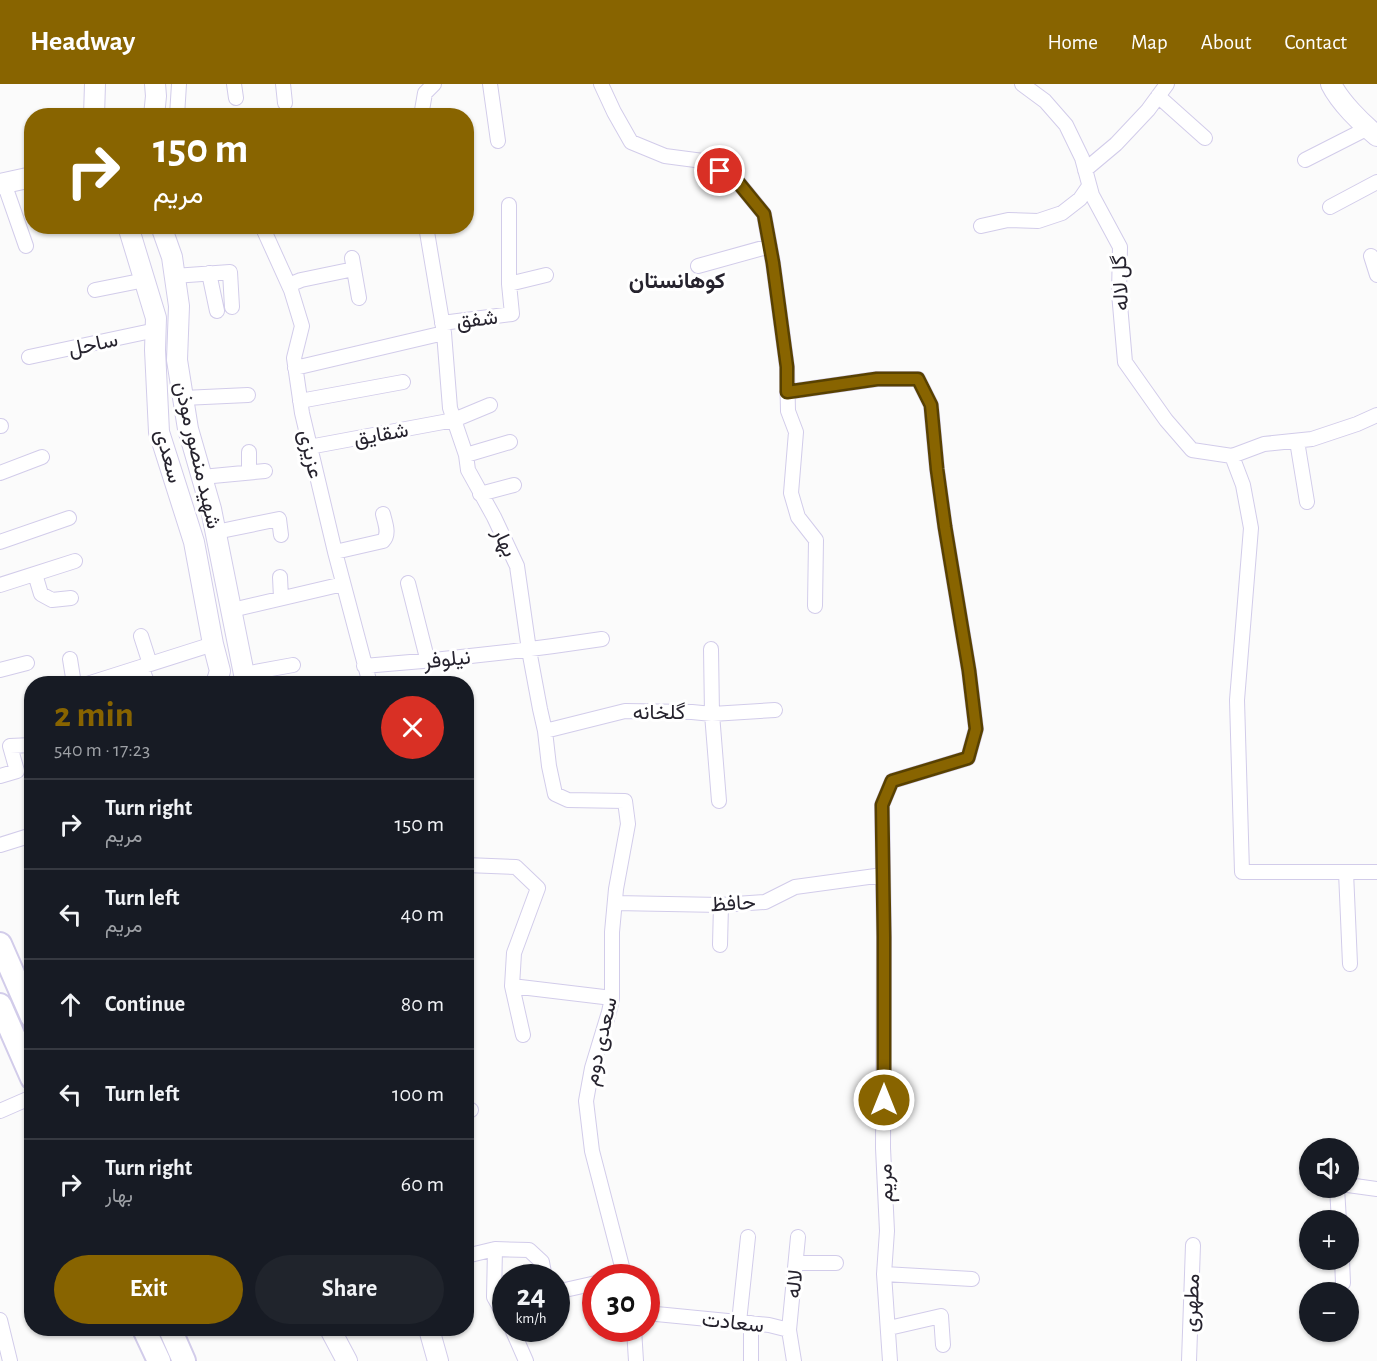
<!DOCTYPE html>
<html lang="en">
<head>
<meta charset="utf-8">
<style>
	body { margin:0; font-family:"Alegreya Sans",Vazirmatn,sans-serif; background:#20242c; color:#f1f3f6; height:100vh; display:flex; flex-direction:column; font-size:22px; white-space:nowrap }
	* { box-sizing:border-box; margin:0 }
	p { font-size:20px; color:#9ea1a6 }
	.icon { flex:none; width:33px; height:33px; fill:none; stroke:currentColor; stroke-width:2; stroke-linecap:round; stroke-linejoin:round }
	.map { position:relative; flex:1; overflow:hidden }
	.side { position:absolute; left:24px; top:592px; width:450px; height:660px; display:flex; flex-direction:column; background:#171b24; border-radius:24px; box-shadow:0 2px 4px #0004 }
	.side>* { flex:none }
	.banner { position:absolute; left:24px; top:24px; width:450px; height:126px; border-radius:24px; box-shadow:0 2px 4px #0004; background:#886400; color:#fff; overflow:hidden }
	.tools { position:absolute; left:1299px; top:1054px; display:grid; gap:12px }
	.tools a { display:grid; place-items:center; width:60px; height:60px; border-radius:50%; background:#171b24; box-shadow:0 2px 4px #0004; font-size:30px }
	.speed { position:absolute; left:492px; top:1180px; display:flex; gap:12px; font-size:30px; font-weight:700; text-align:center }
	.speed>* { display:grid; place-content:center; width:78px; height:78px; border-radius:50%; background:#171b24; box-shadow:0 2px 4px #0004; line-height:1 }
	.speed small { font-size:15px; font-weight:400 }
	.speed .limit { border:9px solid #d22; background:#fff; color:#111 }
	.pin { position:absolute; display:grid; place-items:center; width:51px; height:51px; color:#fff; margin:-26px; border:3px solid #fff; border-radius:50%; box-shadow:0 2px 6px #0007 }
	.me { position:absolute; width:66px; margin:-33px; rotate:0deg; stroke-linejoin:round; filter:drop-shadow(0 0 4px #0008) }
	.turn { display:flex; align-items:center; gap:21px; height:126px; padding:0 30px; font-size:27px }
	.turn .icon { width:78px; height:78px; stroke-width:2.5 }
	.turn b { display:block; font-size:42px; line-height:51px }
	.round { display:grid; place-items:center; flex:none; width:63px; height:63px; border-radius:32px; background:#20242c }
	.overview { display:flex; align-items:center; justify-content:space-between; height:102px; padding:0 30px }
	h1 { font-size:36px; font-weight:700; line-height:45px; color:#886400 }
	.cta { display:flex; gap:12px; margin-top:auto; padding:12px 30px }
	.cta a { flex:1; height:69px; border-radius:36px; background:#886400; color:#fff; font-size:24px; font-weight:700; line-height:69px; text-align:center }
	.cta a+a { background:#20242c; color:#f1f3f6 }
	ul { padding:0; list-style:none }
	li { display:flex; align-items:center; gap:18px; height:90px; padding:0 30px; border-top:2px solid #363941 }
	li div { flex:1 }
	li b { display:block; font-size:22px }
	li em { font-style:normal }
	header { display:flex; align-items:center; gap:36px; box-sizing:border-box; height:84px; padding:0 30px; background:#886400; color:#fff }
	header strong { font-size:28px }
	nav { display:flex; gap:33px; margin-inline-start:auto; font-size:21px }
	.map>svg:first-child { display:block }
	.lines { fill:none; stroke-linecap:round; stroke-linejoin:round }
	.street-casing { stroke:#d2ccea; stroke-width:16 }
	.secondary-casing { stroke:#d2ccea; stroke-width:22 }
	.primary-casing { stroke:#d2ccea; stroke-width:26 }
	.street { stroke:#fff; stroke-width:14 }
	.secondary { stroke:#fff; stroke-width:20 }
	.primary { stroke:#fff; stroke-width:22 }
	.route-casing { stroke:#584100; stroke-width:15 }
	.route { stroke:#886400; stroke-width:10 }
	.labels { text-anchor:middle; stroke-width:6; stroke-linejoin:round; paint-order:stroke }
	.street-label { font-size:21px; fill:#26232e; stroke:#fff }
	.neighbourhood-label { font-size:22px; font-weight:bold; fill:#26232e; stroke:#fff }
</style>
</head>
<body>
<header>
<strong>Headway</strong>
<nav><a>Home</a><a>Map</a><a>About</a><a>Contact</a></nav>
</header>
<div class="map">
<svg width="1377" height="1277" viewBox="0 0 1377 1277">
	<rect width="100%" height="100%" fill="#fbfbfb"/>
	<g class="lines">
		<defs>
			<path id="street" d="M234 0 236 14
				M283 0 285 19
				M490 0 498 57
				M601 0 614 28 631 58 665 72 703 77 737 97 764 130 773 179 787 283 788 327 796 348 791 409 798 433 816 456 815 522
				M1022 0 1045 17 1066 41 1082 74 1092 111 1120 163 1119 209 1125 278 1166 336 1192 366 1232 372 1264 360 1312 355 1357 340 1377 331
				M1158 12 1205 54
				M177 32 179 0
				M421 32 425 9 434 0
				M1305 76 1368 44
				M1085 86 1116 60 1148 26 1167 0
				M4 99 26 162
				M1330 123 1377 98
				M262 142 291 206 302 242 294 274 302 329 335 468 370 600
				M426 142 444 249 450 324 466 371 468 386 494 433 517 482 529 566 540 625 545 647 549 682 555 710 568 716 625 717 628 740 616 805 612 848V914L609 928 592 984 586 1017 592 1067 625 1194
				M981 142 1008 136 1038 137 1062 129 1080 115 1089 102
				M1371 172 1377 191
				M352 174 359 214
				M698 182 770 162
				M209 189 217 227
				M174 192 230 188 232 223
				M509 200 546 191
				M289 201 301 196 354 185
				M95 206 145 196
				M442 239 512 230 509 200V121
				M29 273 156 246
				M295 284 444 249
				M787 308 877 295H918L931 321 937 385 945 443 969 587 976 645 968 674 892 697 882 721 884 853 883 1064 887 1147 884 1190 890 1277
				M183 314 248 311
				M300 317 403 298
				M0 342H1
				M1297 357 1307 418
				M309 363 454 336 490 321
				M249 368V388
				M466 371 510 358
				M1232 372 1243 401 1251 444 1237 616 1242 788H1377
				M0 389 42 373
				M202 393 265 387
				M480 410 514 401
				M216 448 279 435 281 451
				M0 458 69 434
				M335 468 383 457C390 450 385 439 383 430
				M35 490 41 510 52 516 71 514
				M280 493 281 514
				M408 499 428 578
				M0 501 75 477
				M232 526 343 500
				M141 552 150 580
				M711 565 712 630 719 717
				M70 575 74 600
				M364 582C444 576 523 567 602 555
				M141 583 148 600
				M0 586 27 579
				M244 590 293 581
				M87 600 213 560
				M545 647 625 627 692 628 712 630 775 626
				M0 692 17 687 10 662 32 661
				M0 761 32 751
				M466 781 516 783 538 804 514 869 512 902 612 914
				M1346 788 1350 880
				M615 819 721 821 765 818 795 803 883 791
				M720 861 721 821
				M512 902 523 951
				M466 1026H471
				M0 1027 32 1013
				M1348 1101 1377 1105
				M1337 1104 1339 1137
				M495 1165 494 1213 506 1234
				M466 1172 495 1165 529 1166 542 1178 545 1194
				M1342 1176 1343 1199
				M796 1179H836
				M884 1190 972 1195
				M556 1208 596 1199
				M646 1229 769 1241 789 1246 794 1277
				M0 1236 10 1277
				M739 1238 748 1153
				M889 1244 941 1232 943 1261
				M512 1245 526 1277
				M634 1245 636 1277
				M789 1246 798 1153
				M751 1277V1239
				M1189 1277 1193 1161"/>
			<path id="secondary" d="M1331 0C1340 18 1361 39 1377 52
				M94 32 95 0
				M154 32 156 12 155 0
				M0 100 32 93
				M128 142 156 234 155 266 159 348 194 458 213 560 220 587 216 600
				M161 142 172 173 179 222 177 276 188 345 211 425 246 600
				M330 1245 347 1277
				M429 1245 438 1277"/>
			<path id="primary" d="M0 860 32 933
				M0 921 32 994
				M144 1245 159 1277
				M170 1245 184 1277"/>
		</defs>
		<!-- street casing -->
		<use href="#street" class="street-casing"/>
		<!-- secondary casing -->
		<use href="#secondary" class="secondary-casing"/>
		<!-- primary casing -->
		<use href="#primary" class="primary-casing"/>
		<!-- street -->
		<use href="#street" class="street"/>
		<!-- secondary -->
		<use href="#secondary" class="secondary"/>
		<!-- primary -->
		<use href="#primary" class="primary"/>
	</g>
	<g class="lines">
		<defs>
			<path id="route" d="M720 87 737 97 764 130 773 179 787 283V308L877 295H918L931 321 937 385 945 443 969 587 976 645 968 674 892 697 882 721 884 853V1016"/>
		</defs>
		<!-- route casing -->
		<use href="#route" class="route-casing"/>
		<!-- route -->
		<use href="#route" class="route"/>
	</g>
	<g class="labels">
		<!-- street labels -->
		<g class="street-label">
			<text transform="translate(1120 199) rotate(-92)" y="7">گل لاله</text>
			<text transform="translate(477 235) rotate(-7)" y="7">شفق</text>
			<text transform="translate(93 260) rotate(-12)" y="7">ساحل</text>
			<text transform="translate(381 350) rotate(-10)" y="7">شقایق</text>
			<text transform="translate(311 370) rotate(77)" y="7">عزیزی</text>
			<text transform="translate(198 371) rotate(77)" y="7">شهید منصور موذن</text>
			<text transform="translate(169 372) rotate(75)" y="7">سعدی</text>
			<text transform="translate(505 458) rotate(65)" y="7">بهار</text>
			<text transform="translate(447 575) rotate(-6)" y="7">نیلوفر</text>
			<text x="659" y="635">گلخانه</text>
			<text transform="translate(733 819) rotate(-3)" y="7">حافظ</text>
			<text transform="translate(600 957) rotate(-77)" y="7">سعدی دوم</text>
			<text transform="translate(885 1099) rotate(-92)" y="7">مریم</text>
			<text transform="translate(794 1200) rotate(-84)" y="7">لاله</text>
			<text transform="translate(1191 1219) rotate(-88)" y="7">مطهری</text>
			<text transform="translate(733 1238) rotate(6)" y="7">سعادت</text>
		</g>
		<!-- neighbourhood labels -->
		<g class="neighbourhood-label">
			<text x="677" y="204">کوهانستان</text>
		</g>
	</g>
</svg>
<div class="tools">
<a><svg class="icon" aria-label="sound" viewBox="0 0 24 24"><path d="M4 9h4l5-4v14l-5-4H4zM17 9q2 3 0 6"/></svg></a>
<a>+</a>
<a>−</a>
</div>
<div class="speed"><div>24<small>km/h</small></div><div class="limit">30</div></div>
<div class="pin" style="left:720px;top:87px;background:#d93025"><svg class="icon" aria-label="arrive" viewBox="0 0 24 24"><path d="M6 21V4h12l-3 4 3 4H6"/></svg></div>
<svg class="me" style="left:884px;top:1016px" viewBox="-20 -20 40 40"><circle r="17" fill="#886400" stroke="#fff" stroke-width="3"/><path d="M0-11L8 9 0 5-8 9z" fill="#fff"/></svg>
<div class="banner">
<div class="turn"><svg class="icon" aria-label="right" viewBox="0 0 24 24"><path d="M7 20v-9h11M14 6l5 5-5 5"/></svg><div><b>150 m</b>مریم</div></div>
</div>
<section class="side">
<div class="overview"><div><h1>2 min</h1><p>540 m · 17:23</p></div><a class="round" style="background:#d93025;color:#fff"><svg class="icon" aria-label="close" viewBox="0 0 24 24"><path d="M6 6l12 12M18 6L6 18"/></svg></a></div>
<ul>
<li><svg class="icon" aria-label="right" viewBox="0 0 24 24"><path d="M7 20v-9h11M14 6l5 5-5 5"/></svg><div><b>Turn right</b><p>مریم</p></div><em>150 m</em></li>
<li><svg class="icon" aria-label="left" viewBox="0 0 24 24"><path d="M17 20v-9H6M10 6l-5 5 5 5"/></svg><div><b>Turn left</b><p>مریم</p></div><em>40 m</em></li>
<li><svg class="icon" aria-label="ahead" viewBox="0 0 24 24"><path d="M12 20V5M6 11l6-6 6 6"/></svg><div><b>Continue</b></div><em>80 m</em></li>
<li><svg class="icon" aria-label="left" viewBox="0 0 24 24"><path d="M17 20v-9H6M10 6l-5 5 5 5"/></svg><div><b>Turn left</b></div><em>100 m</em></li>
<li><svg class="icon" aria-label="right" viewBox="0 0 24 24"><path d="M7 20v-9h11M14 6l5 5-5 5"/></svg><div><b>Turn right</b><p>بهار</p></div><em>60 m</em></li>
</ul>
<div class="cta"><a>Exit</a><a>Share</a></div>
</section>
</div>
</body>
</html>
